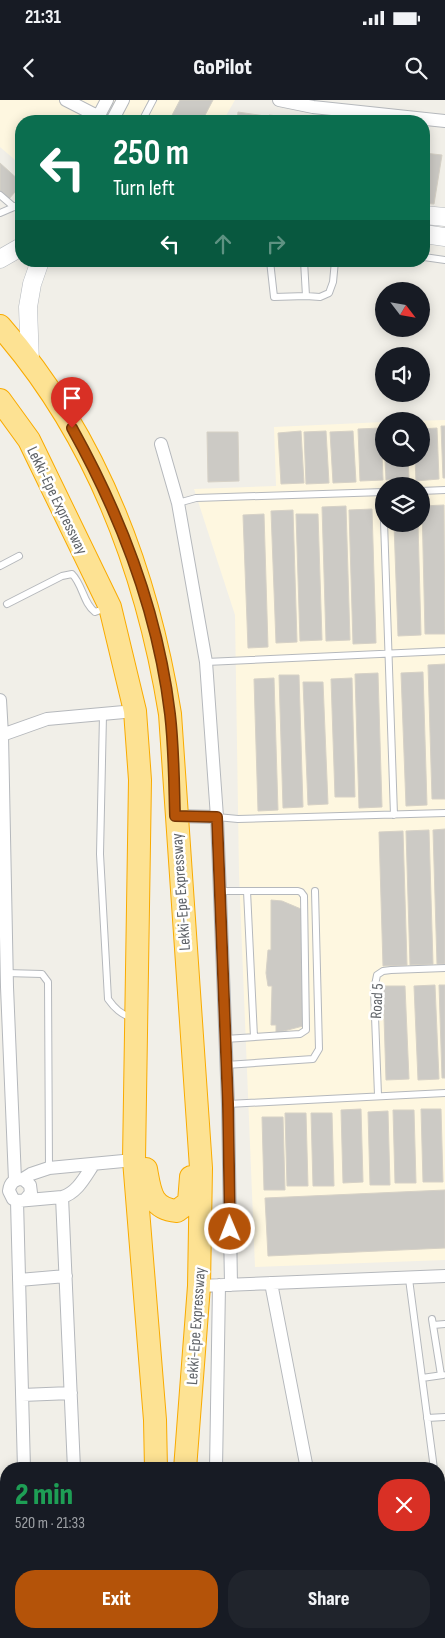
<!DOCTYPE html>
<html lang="en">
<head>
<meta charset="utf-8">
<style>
	body { margin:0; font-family:"Sofia Sans Condensed",sans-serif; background:#20242c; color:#f1f3f6; height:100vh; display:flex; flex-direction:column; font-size:19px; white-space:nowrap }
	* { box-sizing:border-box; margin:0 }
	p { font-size:16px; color:#9ea1a6 }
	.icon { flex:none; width:28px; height:28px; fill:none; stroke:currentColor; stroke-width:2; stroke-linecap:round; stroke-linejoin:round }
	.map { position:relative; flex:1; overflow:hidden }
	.drawer { position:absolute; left:0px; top:1362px; width:445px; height:176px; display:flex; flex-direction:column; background:#171b24; border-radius:20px 20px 0 0; box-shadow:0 2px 12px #0003 }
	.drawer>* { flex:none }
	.hud { position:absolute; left:15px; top:15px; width:415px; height:152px; border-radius:20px; box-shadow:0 2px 12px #0003; background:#0b6e4f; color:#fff; overflow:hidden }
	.needle { width:32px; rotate:121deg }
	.fabs { position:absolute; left:375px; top:182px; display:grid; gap:10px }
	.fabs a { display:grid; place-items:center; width:55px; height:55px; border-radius:50%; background:#171b24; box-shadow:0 2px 12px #0003; font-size:25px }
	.pin { position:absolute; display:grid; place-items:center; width:42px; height:42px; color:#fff; margin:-51px -21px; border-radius:50% 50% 50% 0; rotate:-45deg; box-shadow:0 0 5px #0007 }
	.pin .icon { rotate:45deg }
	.me { position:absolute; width:55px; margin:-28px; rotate:359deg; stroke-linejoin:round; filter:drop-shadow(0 0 4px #0008) }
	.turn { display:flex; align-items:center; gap:18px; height:105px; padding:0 15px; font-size:22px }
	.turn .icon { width:65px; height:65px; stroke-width:2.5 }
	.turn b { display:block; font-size:35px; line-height:42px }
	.lanes { display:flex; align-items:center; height:48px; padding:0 15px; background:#0003; justify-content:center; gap:25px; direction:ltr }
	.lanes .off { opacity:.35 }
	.round { display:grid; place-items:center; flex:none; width:52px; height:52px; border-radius:20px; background:#20242c }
	.head { display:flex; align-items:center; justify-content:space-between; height:85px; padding:0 15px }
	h1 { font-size:30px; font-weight:800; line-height:38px; color:#1e9e55 }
	.cta { display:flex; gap:10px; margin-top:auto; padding:10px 15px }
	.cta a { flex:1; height:58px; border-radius:20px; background:#b45309; color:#fff; font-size:20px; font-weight:800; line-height:58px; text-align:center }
	.cta a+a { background:#20242c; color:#f1f3f6 }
	.status { display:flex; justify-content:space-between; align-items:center; height:35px; padding:0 25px; background:#171b24; direction:ltr }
	.status svg { height:14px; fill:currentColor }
	header { display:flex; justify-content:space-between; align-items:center; height:65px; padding:0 15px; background:#171b24; font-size:22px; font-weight:800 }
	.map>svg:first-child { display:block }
	.commercial { fill:#fef7e0; fill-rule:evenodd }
	.building { fill:#cccac5; stroke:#d6d1c6 }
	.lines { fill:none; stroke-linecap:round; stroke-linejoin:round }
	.lane-casing { stroke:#b5b8bc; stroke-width:8 }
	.street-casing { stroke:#b5b8bc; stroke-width:14 }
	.secondary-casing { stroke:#b6babf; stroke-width:19 }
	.highway-casing { stroke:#f9ab00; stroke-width:24 }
	.lane { stroke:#fff; stroke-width:6 }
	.street { stroke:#fff; stroke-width:12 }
	.secondary { stroke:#fff; stroke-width:18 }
	.highway { stroke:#fde293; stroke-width:22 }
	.route-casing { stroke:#753606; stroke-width:12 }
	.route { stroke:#b45309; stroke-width:9 }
	.labels { text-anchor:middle; stroke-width:5; stroke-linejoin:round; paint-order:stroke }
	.street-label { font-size:16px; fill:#5f6368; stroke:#fff }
</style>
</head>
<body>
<div class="status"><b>21:31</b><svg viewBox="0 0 49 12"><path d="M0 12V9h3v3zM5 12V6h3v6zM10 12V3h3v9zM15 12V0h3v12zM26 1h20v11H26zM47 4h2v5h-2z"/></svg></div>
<header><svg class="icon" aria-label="back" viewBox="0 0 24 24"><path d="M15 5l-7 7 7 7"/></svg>GoPilot<svg class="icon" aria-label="search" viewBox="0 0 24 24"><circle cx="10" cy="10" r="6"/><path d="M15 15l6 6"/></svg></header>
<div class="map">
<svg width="445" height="1538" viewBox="0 0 445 1538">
	<rect width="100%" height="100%" fill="#f1efe8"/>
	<!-- commercial -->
	<path class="commercial" d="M0 0H235L223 21H21V65L0 47Z
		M445 320V1160L255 1167 239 774 235 515 194 389 276 386 274 327 384 322V359H421V321H411ZM384 386H421V424H384Z
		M0 1495 6 1497V1532H133V1538H0Z"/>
	<!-- building -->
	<path class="building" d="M180 0H213L202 21H169Z
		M238 12 265 16 264 21H237Z
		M269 15 287 17V21H269Z
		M424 53 442 55 434 104 424 103Z
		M0 63 21 82V85L9 99 0 91Z
		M441 326H445V378H443Z
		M381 328 383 380 360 381 358 329Z
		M437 328 439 379 416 381 415 359H421V329Z
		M301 331 304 383 281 384 278 333Z
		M326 331 329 383 306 384 304 332Z
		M353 331 356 382 333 383 330 332Z
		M207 332H238L239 381 208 382Z
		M385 359H408L409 378 386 380Z
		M444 405 445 534H425L422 406Z
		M346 406 350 540 326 541 322 407Z
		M372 409 376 543 353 544 349 410Z
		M293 410 297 542 276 543 271 411Z
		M264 414 268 547 248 548 243 415Z
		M296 414H318L322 540 300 541Z
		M394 424H418L421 535 398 536Z
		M445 564V699H432L428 565Z
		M423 572 427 705 406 706 401 573Z
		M378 573 382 707 359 708 355 574Z
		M279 575H299L303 707 283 708Z
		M274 578 278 710 258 711 254 579Z
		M352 578 355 697H335L331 579Z
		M303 582H323L328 704 308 705Z
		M445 729V864H437L433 730Z
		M429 730 433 864 410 865 406 731Z
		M403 731 407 865 383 866 379 732Z
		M271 800 282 801 301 809 303 926 276 933V925H271L272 886H268L266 873 268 850H271Z
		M435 885 439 979 418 980 414 886Z
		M439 885H445V978H442Z
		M383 886H405L409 979 386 980Z
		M361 1009 363 1082 343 1083 341 1010Z
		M421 1009H441L443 1082H423Z
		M393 1010H414L416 1083H395Z
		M388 1011 390 1085H370L368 1012Z
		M285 1013H306L308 1086H287Z
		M311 1013H332L334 1086H313Z
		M262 1017H283L285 1090H264Z
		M445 1090V1148L268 1156 265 1098Z
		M258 1532H298L299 1534 258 1535Z"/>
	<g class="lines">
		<defs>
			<path id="lane" d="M142 21 153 0
				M0 95 14 107
				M0 113 21 104
				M424 157 445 160
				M270 161 274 197 306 196
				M304 161 306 196 320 197 329 193 333 182 335 161
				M421 391 445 390
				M383 392 394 715
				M178 403 196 398 384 392
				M0 466 19 456
				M7 504 62 476 72 474C83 485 83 503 95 512L106 508
				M206 562 445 551
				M103 615 100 754 108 899C115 909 121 914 132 918
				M217 717 238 719 445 713
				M220 791H298L301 792 304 796 306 930 300 934 225 939
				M247 791 254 937
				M6 873 42 874 48 882 49 1068
				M226 965 313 959 319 949 315 791
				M378 995 374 890 377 875 383 871 391 870 445 868
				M228 1004 445 993
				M409 1179 434 1369
				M432 1219 441 1275
				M433 1225 445 1224
				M422 1278 443 1275
				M427 1318 445 1317
				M439 1401 445 1442"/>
			<path id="street" d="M66 0 107 21
				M279 0 313 7 445 21
				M96 21 107 0
				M112 21 123 0
				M161 344 178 403 206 562 217 717 228 1004 231 1185
				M0 600 2 635
				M175 716 217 717
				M23 1079 31 1074 49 1068 134 1060
				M15 1080 7 887 2 635 47 619 135 611
				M62 1097 74 1369
				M25 1100 31 1093 30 1085 23 1079C14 1079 10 1083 9 1091L13 1099 17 1101 62 1097C77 1093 85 1077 93 1065
				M17 1101 24 1369
				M19 1180 66 1176
				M271 1183 307 1369
				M199 1186 445 1176
				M22 1295 71 1293
				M216 1369 219 1185
				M222 1532V1538
				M339 1532 340 1538"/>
			<path id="secondary" d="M424 115 445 117
				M424 134 445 137
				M0 159 21 147
				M30 263 28 207 32 184 40 161"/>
			<path id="highway" d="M0 226C96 335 147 472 170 614L201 1068 199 1186 185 1369
				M0 300 29 340 110 507 135 611 140 680 134 1060 155 1320 156 1369
				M146 1069C150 1091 151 1109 177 1111L189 1102 191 1077
				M160 1532V1538
				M182 1532V1538"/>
		</defs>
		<!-- lane casing -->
		<use href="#lane" class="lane-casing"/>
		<!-- street casing -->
		<use href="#street" class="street-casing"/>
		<!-- secondary casing -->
		<use href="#secondary" class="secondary-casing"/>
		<!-- highway casing -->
		<use href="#highway" class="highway-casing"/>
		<!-- lane -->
		<use href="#lane" class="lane"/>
		<!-- street -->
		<use href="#street" class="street"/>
		<!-- secondary -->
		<use href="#secondary" class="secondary"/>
		<!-- highway -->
		<use href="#highway" class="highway"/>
	</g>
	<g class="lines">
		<defs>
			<path id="route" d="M72 328C121 416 158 513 170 614 174 648 174 682 175 716L217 717 228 1004 230 1129"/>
		</defs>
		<!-- route casing -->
		<use href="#route" class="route-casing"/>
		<!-- route -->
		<use href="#route" class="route"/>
	</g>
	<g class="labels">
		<!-- street labels -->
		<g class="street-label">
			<text transform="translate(58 400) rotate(64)" y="6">Lekki-Epe Expressway</text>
			<text transform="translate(180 792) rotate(-94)" y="6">Lekki-Epe Expressway</text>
			<text transform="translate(376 901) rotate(-87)" y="6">Road 5</text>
			<text transform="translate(195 1226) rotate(-86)" y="6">Lekki-Epe Expressway</text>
		</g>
	</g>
</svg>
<div class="fabs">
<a><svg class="needle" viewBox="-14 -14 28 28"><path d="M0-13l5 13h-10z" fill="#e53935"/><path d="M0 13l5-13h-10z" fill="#9ea1a6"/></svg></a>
<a><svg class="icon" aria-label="sound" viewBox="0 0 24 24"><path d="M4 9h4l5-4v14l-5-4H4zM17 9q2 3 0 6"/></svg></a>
<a><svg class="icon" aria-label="search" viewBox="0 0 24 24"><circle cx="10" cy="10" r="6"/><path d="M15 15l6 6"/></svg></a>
<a><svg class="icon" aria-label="layers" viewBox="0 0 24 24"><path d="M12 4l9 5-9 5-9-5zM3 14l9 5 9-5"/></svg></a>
</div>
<div class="pin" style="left:72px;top:328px;background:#d93025"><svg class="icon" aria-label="arrive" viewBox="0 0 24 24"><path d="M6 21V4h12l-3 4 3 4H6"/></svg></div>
<svg class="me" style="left:230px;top:1129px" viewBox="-20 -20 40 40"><circle r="17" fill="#b45309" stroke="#fff" stroke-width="3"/><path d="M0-11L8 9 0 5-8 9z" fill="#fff"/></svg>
<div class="hud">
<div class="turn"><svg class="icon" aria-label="left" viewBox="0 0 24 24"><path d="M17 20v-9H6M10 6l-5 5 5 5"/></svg><div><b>250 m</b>Turn left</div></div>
<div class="lanes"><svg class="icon" aria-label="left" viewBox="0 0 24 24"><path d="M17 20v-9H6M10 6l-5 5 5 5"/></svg><svg class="icon off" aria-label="ahead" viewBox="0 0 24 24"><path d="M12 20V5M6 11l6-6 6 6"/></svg><svg class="icon off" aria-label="right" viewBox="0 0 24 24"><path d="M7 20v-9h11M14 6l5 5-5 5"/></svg></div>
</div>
<section class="drawer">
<div class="head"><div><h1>2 min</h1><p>520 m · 21:33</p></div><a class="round" style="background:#d93025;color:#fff"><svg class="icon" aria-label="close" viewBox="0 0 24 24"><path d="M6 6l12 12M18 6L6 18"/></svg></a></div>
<div class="cta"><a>Exit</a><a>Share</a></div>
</section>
</div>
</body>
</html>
